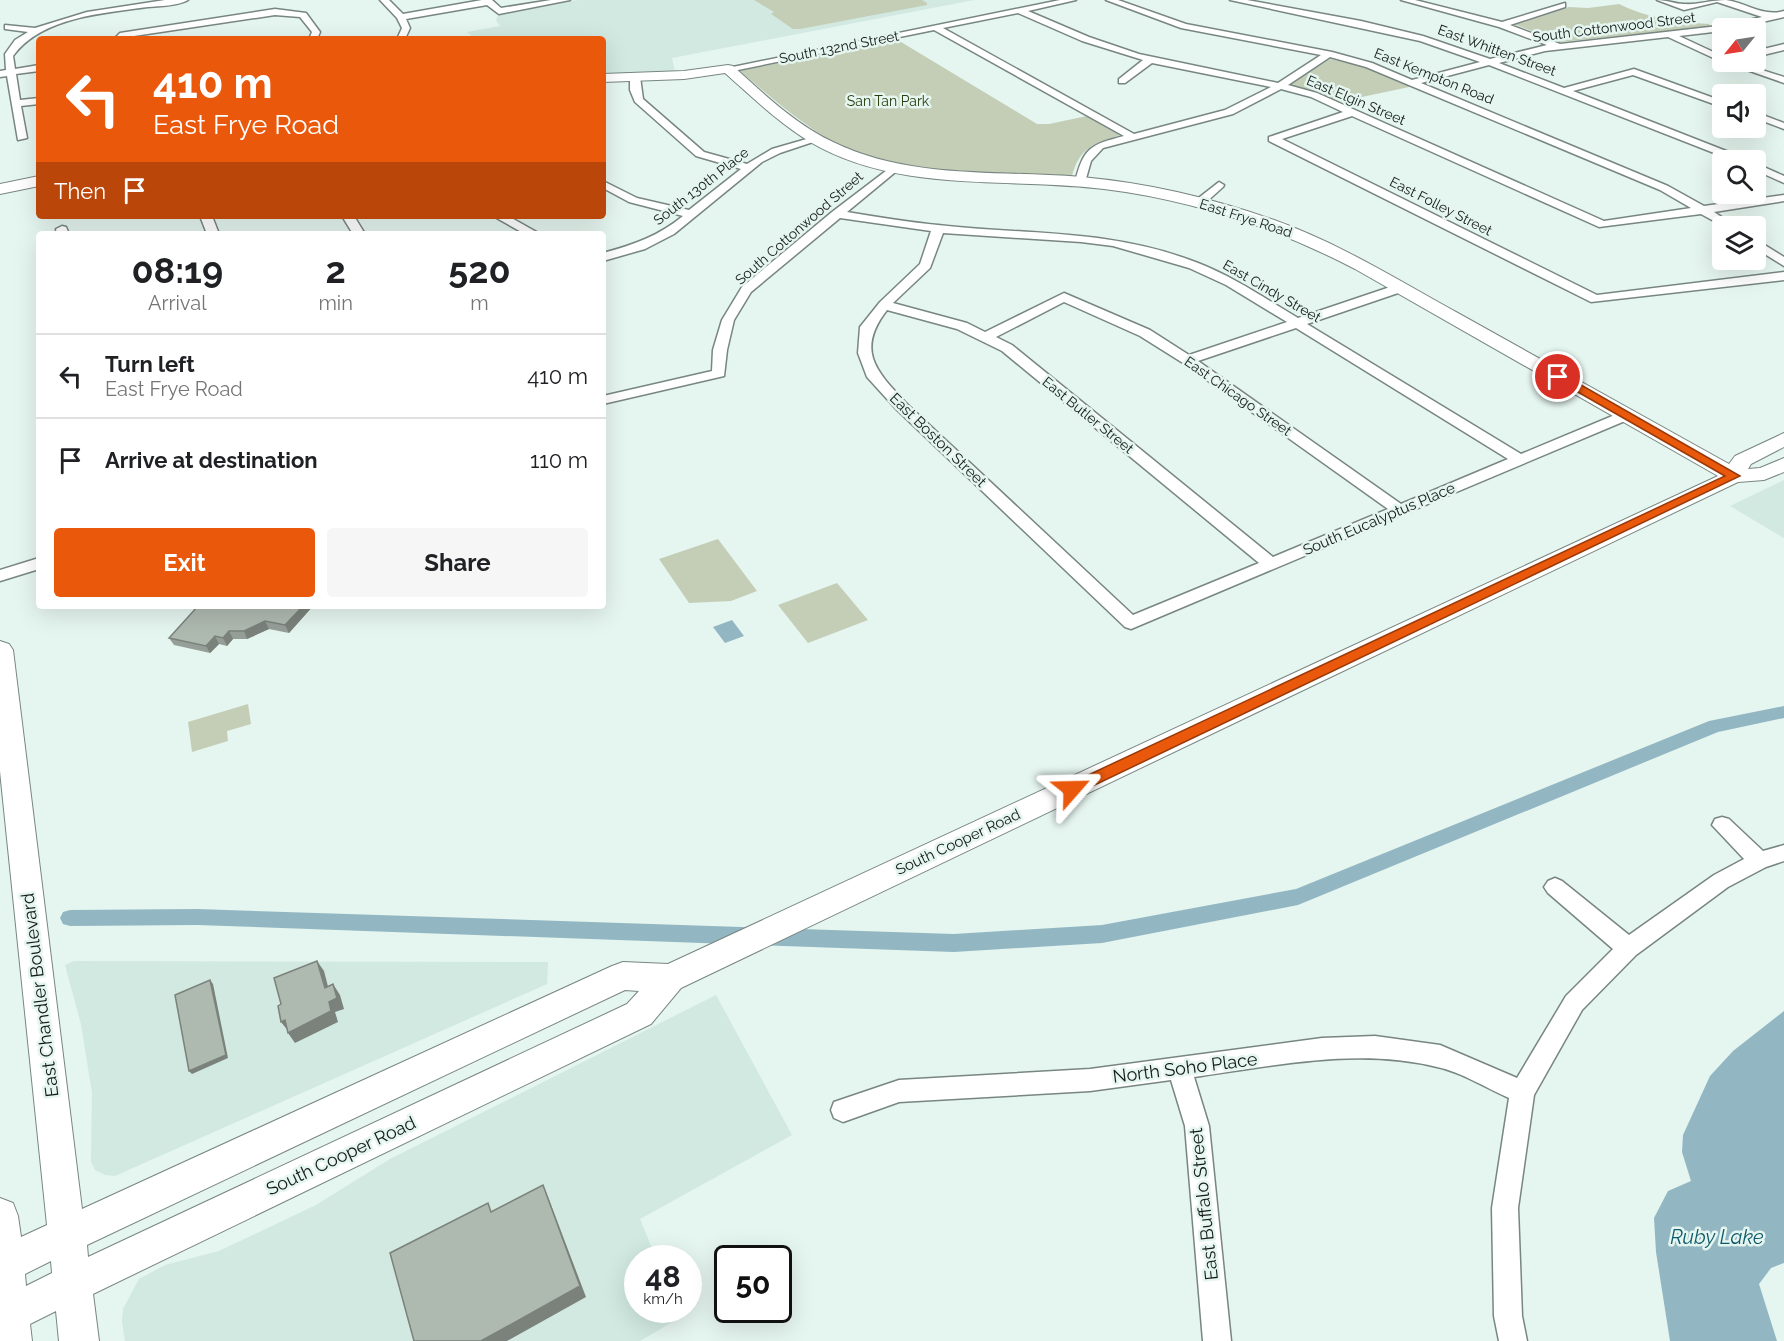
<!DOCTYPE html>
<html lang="en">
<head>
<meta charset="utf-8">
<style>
	body { margin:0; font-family:Raleway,sans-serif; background:#f6f6f6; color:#202124; height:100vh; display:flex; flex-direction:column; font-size:22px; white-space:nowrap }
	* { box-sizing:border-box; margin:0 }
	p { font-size:20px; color:#757577 }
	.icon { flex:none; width:33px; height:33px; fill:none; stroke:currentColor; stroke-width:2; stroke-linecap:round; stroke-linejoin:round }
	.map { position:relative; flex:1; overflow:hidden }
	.details { position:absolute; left:36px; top:231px; width:570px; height:378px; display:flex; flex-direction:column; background:#fff; border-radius:6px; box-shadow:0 6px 24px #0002 }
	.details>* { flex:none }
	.guide { position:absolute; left:36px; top:36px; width:570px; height:183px; border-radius:6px; box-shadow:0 6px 24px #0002; background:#ea580c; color:#fff; overflow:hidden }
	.needle { width:39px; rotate:240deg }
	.buttons { position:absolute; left:1712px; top:18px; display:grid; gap:12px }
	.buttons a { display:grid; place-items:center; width:54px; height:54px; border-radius:6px; background:#fff; box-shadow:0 6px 24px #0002; font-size:30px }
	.speed { position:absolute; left:624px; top:1245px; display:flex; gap:12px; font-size:30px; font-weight:700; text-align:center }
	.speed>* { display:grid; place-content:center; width:78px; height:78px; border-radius:50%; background:#fff; box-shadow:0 6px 24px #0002; line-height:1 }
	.speed small { font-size:15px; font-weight:400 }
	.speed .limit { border:3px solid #111; border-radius:9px; background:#fff; color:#111 }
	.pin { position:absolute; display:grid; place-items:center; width:51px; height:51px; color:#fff; margin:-26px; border:3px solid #fff; border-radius:50%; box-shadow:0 2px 6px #0007 }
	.me { position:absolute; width:66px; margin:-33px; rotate:65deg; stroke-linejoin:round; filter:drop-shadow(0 0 4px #0008) }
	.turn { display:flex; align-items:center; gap:21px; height:126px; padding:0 18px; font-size:27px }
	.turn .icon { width:78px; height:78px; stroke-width:2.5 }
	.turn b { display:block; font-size:42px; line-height:51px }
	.then { display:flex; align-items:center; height:57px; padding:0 18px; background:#0003; gap:12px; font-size:22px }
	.eta { display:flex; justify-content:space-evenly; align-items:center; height:102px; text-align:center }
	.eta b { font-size:36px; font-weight:700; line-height:42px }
	.cta { display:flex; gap:12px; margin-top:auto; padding:12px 18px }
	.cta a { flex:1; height:69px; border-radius:6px; background:#ea580c; color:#fff; font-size:24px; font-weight:700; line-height:69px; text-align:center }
	.cta a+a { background:#f6f6f6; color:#202124 }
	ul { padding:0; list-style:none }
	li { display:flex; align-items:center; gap:18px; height:84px; padding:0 18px; border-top:2px solid #e0e0e0 }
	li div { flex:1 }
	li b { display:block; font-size:22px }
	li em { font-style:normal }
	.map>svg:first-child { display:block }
	.built { fill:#d1e9e1 }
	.green { fill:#c4ceb7 }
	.water { fill:#92b7c3 }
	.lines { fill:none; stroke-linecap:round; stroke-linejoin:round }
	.canal { fill:#92b7c3; fill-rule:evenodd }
	.street-casing { stroke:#788682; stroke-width:3 }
	.secondary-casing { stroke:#788682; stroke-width:2 }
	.street { fill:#fff; fill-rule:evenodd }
	.secondary { fill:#fff; fill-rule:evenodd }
	.wall { fill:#969f97 }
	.shaded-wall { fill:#7a827b }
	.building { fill:#aeb9b0; stroke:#7a827b; stroke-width:1.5 }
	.route { fill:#ea580c; stroke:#983908; stroke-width:1.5 }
	.labels { text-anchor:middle; stroke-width:5; stroke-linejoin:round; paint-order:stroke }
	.far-street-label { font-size:14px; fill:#141a18; stroke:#e5f5ef }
	.far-park-label { font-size:14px; fill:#2d3f10; stroke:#e5f5ef }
	.street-label { font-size:15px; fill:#141a18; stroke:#e5f5ef }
	.near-street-label { font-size:18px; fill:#141a18; stroke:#e5f5ef }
	.near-water-label { font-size:20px; font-style:italic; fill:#0f5a6c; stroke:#e5f5ef }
</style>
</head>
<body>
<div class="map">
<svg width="1784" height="1341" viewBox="0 0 1784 1341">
	<rect width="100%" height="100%" fill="#e5f5ef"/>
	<!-- built -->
	<path class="built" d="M578 0H974L672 58 675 72 603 75V39H475L467 32 500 26 496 20 499 13Z
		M1784 480V538L1730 506Z
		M74 961 548 962 547 984 115 1176 105 1175 95 1170 91 1162 92 1093 81 1024 65 965Z
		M716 995 792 1135 640 1219 656 1258H638V1310H678L681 1317 640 1341H125L122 1321 123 1309 139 1279 165 1265 219 1251 316 1205 390 1159Z"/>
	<!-- green -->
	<path class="green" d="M754 0H922L927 3V5L800 29H793L771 14 774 12Z
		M1619 4C1646 18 1679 22 1709 24L1710 27 1560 42 1514 24 1569 7 1588 8Z
		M896 39 1037 124H1049L1087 116 1120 135C1093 144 1080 147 1072 176 1006 179 905 172 844 147 810 132 768 95 740 71Z
		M1330 59 1357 65 1414 86 1338 102 1289 84Z
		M718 539 757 591 731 601 689 603 659 559Z
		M837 583 868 620 808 643 778 605Z
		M248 704 251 724 227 731 228 741 192 752 188 722Z"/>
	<!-- water -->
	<path class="water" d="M732 620 744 636 725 643 713 627Z
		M1784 1011V1263L1771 1268 1759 1284 1777 1341H1670L1656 1252 1654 1218 1668 1191 1691 1181 1682 1152 1683 1135 1710 1076 1733 1051Z"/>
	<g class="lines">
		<!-- canal -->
		<path class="canal" d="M1784 706V718L1718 732 1298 905 1102 943 954 952 197 925 70 926 63 924 60 918 63 912 70 910 197 909 954 934 1102 925 1296 889 1709 721Z"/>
		<defs>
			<path id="street" d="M165 0H188C178 6 160 6 148 7 104 13 41 17 13 56L15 69 39 65V71L16 74 20 100 39 98V104L21 106 27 138 18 140 7 76 0 77V71L6 70 5 54 15 40 28 32 5 29V25L35 28 87 12Z
				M380 0H389L403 14 482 0H492L501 8 551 0H570L499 14 487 5 406 19 410 28 405 39H397L402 28 397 18Z
				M1060 0H1076L1028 11 1089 37 1139 54 1278 83 1321 55 1181 28 1106 0H1118L1186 24 1332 52 1372 63 1412 80 1480 62 1420 41 1230 0H1247L1361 21 1423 36 1490 59 1547 45 1499 27 1401 0H1415L1502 22 1565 3V7L1510 25 1560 44 1727 25 1762 17 1717 2 1684 10 1657 0C1667 0 1675 4 1684 4 1698 5 1711 0 1726 0 1747 3 1763 17 1784 11V17L1736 28H1722V31L1679 36 1722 56V62L1668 37 1545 51 1499 63 1564 88 1634 69 1722 101V107L1633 75 1573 91 1744 158 1745 160H1732L1489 65 1421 83 1668 186 1704 206 1784 195V201L1714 212 1735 226H1723L1701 214 1599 227 1352 116 1282 139 1597 295 1784 272V280L1591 302 1269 141V137L1343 112 1311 97 1281 89 1233 114 1103 148 1091 161 1085 182 1080 185 1075 182C1084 147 1090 145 1124 136L934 30 728 72 723 69ZM1018 13 1082 41 1143 60 1119 79V83H1125L1152 63 1271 87 1225 110 1134 134 943 28ZM1330 57 1366 67 1660 190 1691 208 1604 221 1317 93 1288 85Z
				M275 9 306 13 320 32 317 39H309L312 32 300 17 275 15 114 39 120 33Z
				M1784 44V50L1755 57V51Z
				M1724 62H1737L1784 77V83Z
				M635 74 640 77 643 99 704 152 747 164 772 149 817 136 822 139 780 153 762 162 674 234 645 249 603 261V253C633 245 659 236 683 216L629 202 603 188V181L637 198 689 210 741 169 696 156 635 102 630 90V77Z
				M1755 112 1784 123V129L1755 118Z
				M1755 163 1784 176V183L1755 170Z
				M895 164 900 167 899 169 847 212C877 217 907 222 938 225 1027 235 1112 229 1198 263 1234 277 1266 299 1298 318L1396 285H1404L1406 288 1404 291 1307 324 1521 454 1622 412 1627 411 1634 415 1632 418 1131 629 1125 627 897 410 867 377 858 353 860 327 880 302 920 264 931 231 840 218 751 292 734 320 727 350 724 376 603 404V396L712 371 713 350 722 320 742 287 832 212ZM943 233 1081 242 1113 246 1189 268 1226 285 1287 322 1189 355 1150 330 1064 293 985 332 967 323 893 303 930 268ZM1064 302 1140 336 1183 363 1388 509 1273 557 1012 345 996 337ZM887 310 957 329 1002 351 1259 563 1133 615 907 404C877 372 855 351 887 310ZM1296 328 1508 459 1401 504 1198 361Z
				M1219 182 1224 185 1223 187 1204 204H1196V200Z
				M200 216H212L219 234H207Z
				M342 216H354L365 234H353Z
				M493 216H508L540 234H525Z
				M62 226 66 227 69 234H57L56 229Z
				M1755 239 1784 257V266L1755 248Z
				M39 558V569L0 581V570Z
				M1722 817 1729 819 1763 851 1784 845V861L1766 867 1728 887 1636 955 1582 1010 1534 1095 1518 1208 1522 1316 1527 1341H1499L1494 1316 1492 1208 1509 1098C1486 1088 1461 1072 1437 1067 1357 1047 1273 1066 1194 1077L1209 1126 1231 1341H1203L1185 1126 1171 1080 1090 1091 899 1102 843 1122 834 1118 831 1110 834 1102 899 1080 1090 1069 1322 1038 1375 1036 1440 1045 1517 1078 1566 996 1613 949 1548 893 1544 887 1548 881 1555 878 1562 881 1629 935 1714 875 1744 859 1712 825 1715 819Z"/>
			<path id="secondary" d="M728 65 733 66C764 94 795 124 833 142 911 180 999 170 1082 177 1147 183 1212 198 1274 220 1339 243 1396 279 1456 312 1547 363 1638 413 1729 464L1735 456 1784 433V447L1751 464 1748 469 1760 468 1784 458V472L1764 480 1738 482 681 988 651 1024 93 1294 99 1341H59L56 1311 30 1324 32 1341H0V1198L13 1203 18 1216 21 1237 47 1225 0 771V641L9 644 13 650 82 1209 612 966 623 962 668 964 1718 476 1355 269C1276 228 1193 200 1104 189 1007 177 898 194 810 142 779 123 752 97 725 73L684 79 603 82V74L684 71ZM625 990 639 991 627 1004 88 1257 87 1245ZM51 1261 52 1273 26 1286 25 1274Z
				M39 176V186L0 194V184Z"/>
		</defs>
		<!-- street casing -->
		<use href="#street" class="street-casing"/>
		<!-- secondary casing -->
		<use href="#secondary" class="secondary-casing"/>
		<!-- street -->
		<use href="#street" class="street"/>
		<!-- secondary -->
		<use href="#secondary" class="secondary"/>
	</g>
	<!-- wall -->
	<path class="wall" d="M313 606 289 633 269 629 247 639H233L227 646 219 644 210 653 174 645 169 638Z"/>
	<!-- shaded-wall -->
	<path class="shaded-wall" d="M303 606H313L289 633 285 625Z
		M265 621 269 629 247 639 244 631Z
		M229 631 233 639 227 646 223 638Z
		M215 636 219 644 210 653 206 646Z
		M317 961 324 971 331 998 325 988Z
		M210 980 213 984 228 1058 192 1074 189 1071Z
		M333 984 340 995 344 1009 335 1012 338 1022 295 1043 288 1033 329 1002Z
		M285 1020 289 1032 281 1022Z
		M543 1185 548 1197 586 1297 507 1341H481Z"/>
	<!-- building -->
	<path class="building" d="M198 606H303L285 625 265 621 244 631H229L223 638 215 636 206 646 169 638Z
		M317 961 325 988 333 984 337 998 329 1002 331 1011 288 1033 285 1020 281 1022 278 1006 281 1004 274 978Z
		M210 980 226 1055 189 1071 175 995Z
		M543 1185 580 1286 481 1341H414L390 1253 488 1203 491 1212Z"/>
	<!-- route -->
	<path class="route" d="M1555 374H1562L1740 476 1078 793H1067L1065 789 1067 785 1725 476 1555 379Z"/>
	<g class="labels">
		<!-- far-street labels -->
		<g class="far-street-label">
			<text transform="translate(1614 27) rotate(-7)" y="5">South Cottonwood Street</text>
			<text transform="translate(839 47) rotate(-11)" y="5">South 132nd Street</text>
			<text transform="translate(1497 50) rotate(20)" y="5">East Whitten Street</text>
			<text transform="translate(1434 76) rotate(22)" y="5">East Kempton Road</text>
			<text transform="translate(1356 100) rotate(23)" y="5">East Elgin Street</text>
			<text transform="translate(701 186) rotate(-38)" y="5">South 130th Place</text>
			<text transform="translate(1441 206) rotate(27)" y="5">East Folley Street</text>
			<text transform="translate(1246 218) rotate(18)" y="5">East Frye Road</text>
			<text transform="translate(799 228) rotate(-41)" y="5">South Cottonwood Street</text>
			<text transform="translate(1272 291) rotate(30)" y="5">East Cindy Street</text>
			<text transform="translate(1238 396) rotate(35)" y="5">East Chicago Street</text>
			<text transform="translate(1088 415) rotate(39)" y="5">East Butler Street</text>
		</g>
		<!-- far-park labels -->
		<g class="far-park-label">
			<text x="888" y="106">San Tan Park</text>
		</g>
		<!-- street labels -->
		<g class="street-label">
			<text transform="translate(938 440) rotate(44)" y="5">East Boston Street</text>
			<text transform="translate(1379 519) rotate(-23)" y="5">South Eucalyptus Place</text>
			<text transform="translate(958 842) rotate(-25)" y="5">South Cooper Road</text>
		</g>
		<!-- near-street labels -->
		<g class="near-street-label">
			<text transform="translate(40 995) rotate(-97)" y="6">East Chandler Boulevard</text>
			<text transform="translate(1185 1068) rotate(-7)" y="6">North Soho Place</text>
			<text transform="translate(341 1156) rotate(-25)" y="6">South Cooper Road</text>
			<text transform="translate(1204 1204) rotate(-96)" y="6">East Buffalo Street</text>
		</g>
		<!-- near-water labels -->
		<g class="near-water-label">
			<text x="1717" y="1244">Ruby Lake</text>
		</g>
	</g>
</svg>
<div class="buttons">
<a><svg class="needle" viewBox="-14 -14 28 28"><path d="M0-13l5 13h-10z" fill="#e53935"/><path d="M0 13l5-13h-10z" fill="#757577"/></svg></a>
<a><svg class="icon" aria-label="sound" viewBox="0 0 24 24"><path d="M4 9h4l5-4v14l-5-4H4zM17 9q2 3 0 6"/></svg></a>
<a><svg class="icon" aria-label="search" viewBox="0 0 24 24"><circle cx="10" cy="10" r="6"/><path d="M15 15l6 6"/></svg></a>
<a><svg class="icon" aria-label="layers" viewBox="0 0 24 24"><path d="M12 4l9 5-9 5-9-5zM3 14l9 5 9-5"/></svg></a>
</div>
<div class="speed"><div>48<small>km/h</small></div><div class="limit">50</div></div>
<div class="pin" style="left:1558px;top:377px;background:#d93025"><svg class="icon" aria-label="arrive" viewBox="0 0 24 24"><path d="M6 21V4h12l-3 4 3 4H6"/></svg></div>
<svg class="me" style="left:1072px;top:789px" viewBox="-20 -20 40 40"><path d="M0-17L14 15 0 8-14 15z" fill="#ea580c" stroke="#fff" stroke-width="4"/></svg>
<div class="guide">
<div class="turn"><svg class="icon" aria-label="left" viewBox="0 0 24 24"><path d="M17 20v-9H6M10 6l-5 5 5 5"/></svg><div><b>410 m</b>East Frye Road</div></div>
<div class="then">Then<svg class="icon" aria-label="arrive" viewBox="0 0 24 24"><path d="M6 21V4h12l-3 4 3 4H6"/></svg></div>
</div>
<section class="details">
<div class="eta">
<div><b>08:19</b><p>Arrival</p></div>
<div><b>2</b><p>min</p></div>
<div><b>520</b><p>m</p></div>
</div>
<ul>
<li><svg class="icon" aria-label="left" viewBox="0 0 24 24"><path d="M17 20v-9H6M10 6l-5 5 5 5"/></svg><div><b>Turn left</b><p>East Frye Road</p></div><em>410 m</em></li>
<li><svg class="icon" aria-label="arrive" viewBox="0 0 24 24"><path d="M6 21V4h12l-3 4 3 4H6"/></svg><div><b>Arrive at destination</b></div><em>110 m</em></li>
</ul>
<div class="cta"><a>Exit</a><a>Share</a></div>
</section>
</div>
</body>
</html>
